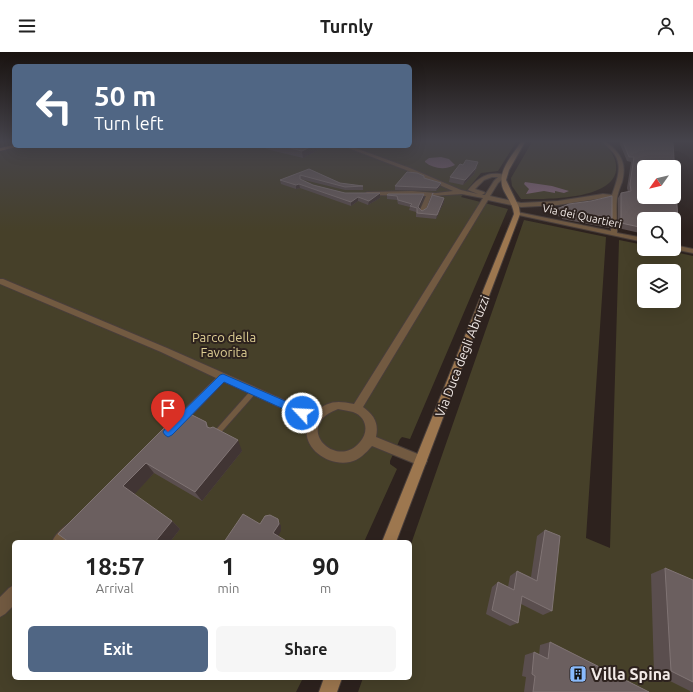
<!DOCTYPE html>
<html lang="en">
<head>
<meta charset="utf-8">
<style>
	body { margin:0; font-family:Ubuntu,sans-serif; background:#f6f6f6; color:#222; height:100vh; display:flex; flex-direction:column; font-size:15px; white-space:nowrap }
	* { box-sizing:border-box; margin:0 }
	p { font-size:13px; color:#767676 }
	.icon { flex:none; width:22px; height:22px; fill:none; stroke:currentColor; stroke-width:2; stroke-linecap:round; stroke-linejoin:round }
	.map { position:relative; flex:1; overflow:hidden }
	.sheet { position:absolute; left:12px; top:488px; width:400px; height:140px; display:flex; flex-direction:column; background:#fff; border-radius:6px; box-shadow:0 4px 16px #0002 }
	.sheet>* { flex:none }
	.top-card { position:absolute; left:12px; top:12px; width:400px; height:84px; border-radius:6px; box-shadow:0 4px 16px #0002; background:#506684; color:#fff; overflow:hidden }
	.needle { width:26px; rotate:236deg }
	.controls { position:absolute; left:637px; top:108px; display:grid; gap:8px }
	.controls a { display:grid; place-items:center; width:44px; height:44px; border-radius:6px; background:#fff; box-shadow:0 4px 16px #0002; font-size:20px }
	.pin { position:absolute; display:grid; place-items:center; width:34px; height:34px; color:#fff; margin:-41px -17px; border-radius:50% 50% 50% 0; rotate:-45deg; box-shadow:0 0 4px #0007 }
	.pin .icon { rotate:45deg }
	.me { position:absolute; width:44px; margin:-22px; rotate:295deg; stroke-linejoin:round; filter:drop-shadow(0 0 3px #0008) }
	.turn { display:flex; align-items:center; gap:14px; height:84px; padding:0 16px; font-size:18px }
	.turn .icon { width:52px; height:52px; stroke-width:2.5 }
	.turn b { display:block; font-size:28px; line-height:34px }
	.eta { display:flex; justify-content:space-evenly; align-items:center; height:68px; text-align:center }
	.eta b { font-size:24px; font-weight:700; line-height:28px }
	.cta { display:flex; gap:8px; margin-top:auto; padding:8px 16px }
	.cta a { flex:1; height:46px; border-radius:6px; background:#506684; color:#fff; font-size:16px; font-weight:700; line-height:46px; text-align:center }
	.cta a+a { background:#f6f6f6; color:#222 }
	header { display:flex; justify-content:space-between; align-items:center; height:52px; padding:0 16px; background:#fff; font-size:18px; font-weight:700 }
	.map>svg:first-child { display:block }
	.green { fill:#464029; fill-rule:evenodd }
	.water { fill:#886a7d }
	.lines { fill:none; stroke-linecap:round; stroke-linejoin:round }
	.lane-casing { stroke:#493e3a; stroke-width:2 }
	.street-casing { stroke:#493e3a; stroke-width:2 }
	.secondary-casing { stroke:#493e3a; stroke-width:2 }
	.lane { fill:#725a41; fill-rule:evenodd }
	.street { fill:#725a41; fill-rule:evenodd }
	.secondary { fill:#9d774f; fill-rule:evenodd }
	.wall { fill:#5a4e4e }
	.shaded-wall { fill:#413534 }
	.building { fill:#6b5f5f; stroke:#807474; fill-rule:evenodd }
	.route { fill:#1a73e8; stroke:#114b97 }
	.labels { text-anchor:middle; stroke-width:4; stroke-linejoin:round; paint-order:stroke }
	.far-street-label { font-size:11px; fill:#f2eae7; stroke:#2d221e }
	.park-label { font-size:13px; fill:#ddcd93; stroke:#2d221e }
	.street-label { font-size:13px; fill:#f2eae7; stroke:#2d221e }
	.near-poi-label { font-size:16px; font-weight:bold; fill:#f2eae7; stroke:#2d221e; text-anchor:start }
</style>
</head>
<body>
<header><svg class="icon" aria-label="menu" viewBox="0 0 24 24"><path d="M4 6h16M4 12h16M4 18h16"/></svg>Turnly<svg class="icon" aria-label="person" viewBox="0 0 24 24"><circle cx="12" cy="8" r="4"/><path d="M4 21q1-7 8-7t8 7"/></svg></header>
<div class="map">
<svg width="693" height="640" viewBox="0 0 693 640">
	<rect width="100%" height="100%" fill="#2d221e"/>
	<!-- green -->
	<path class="green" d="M0 90H14V94H410V90H516L498 119 481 121 461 145 508 157 410 387 402 385 400 387 390 409V412L397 417 364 490H14V626H303L296 640H0Z
		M532 90C549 90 566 90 584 90 588 90 595 88 599 90 606 92 613 101 615 108 627 149 544 147 521 147L512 134 511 126Z
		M524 168 606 185 586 486 610 496 619 188 644 193V197H662L693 204V640H358L363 626H410V495ZM644 219H674V249H644Z"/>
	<!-- water -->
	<path class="water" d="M441 105 449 107 455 113C446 118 433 117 425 110V109L429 106Z
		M525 130 552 134 569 139 564 141 555 139V141L544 139 526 142 529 137 524 132Z"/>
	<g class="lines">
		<defs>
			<path id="lane" d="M252 337H256L257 339 256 341 217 385 215 386 213 385 212 383 213 381Z"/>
			<path id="street" d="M602 90H606C621 101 627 112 622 130 620 135 618 140 617 146 616 157 617 169 617 181L644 186V190L514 162 517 160 611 179V147L603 146 558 153 521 155 488 148 363 355C374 363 379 371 376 385L425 405 427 409 425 413 421 414 372 394C366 401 359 408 350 410 326 415 298 393 309 369L224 330 183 372 179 374 175 372 173 369 175 366 216 326 161 300 0 232V227H3L167 296 314 361C328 349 336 348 354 352L483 146 462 142 431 144 425 160 422 162 419 160 426 144 365 143 364 142 367 140 412 139 436 141 453 139 406 118 343 94H350L410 116 461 138 478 142 468 138C479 125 488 119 505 123L506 124 498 131 490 144 521 151 558 149 603 142 612 143C616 131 623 115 615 103 612 98 606 94 602 90ZM492 125H498L494 129 485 143H482L485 141 484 140 475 137 484 128ZM338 357C343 358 349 359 353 360 367 365 369 380 360 390 337 419 291 374 338 357Z
				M674 193 693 197V201L673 197Z
				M72 470 77 472 79 477 77 482 69 490H52C55 482 64 474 72 470Z
				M14 533V553L5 562 0 565V545L9 536Z"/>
			<path id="secondary" d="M521 90H525L509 118 506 128 519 155 520 162 396 490H382L514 162C513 153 508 147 504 139 495 121 512 104 521 90Z
				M14 93 16 95 0 99V96Z
				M324 626H342L337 640H319Z"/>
		</defs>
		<!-- lane casing -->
		<use href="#lane" class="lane-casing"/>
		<!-- street casing -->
		<use href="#street" class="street-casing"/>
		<!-- secondary casing -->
		<use href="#secondary" class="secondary-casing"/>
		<!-- lane -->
		<use href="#lane" class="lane"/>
		<!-- street -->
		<use href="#street" class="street"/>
		<!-- secondary -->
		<use href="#secondary" class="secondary"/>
	</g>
	<!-- wall -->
	<path class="wall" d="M619 90H659L679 184 676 189H674V167H644V182L618 176V146L621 141 628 140 627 136 631 110 627 109Z
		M266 94H326L303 106 266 97Z
		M477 115 474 122 463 133 449 130 450 125Z
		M309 117 340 131 363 134V138H345L300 127 313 133 345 141 380 146 368 153 358 149 351 154 300 136 296 137 281 132 280 128Z
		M424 126 441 131 440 135 436 139 395 138V134Z
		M388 142 424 146 419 156 422 159 427 156 432 143 444 146V150L436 167 416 165V160L409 158 410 155 398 152 397 148 387 147V143Z
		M554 158 612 171 609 176 562 167V165L552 163Z
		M182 358 206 370 209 376 242 399 202 449 154 421 134 442 172 469 180 477 170 490H69Z
		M545 478 552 559 543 563 521 552 518 571 510 574 486 562 492 535 498 530 508 535 510 524 517 519 531 525 537 484Z
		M665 516 693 528V640H690V639L654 621 651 522Z
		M550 590 649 640H524L526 625 522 624 525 603 534 600 539 603 540 593Z"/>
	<!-- shaded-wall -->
	<path class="shaded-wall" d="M312 94H326L303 106 302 99Z
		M478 110 474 122 463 133 465 128Z
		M441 131 440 135 436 139 437 136Z
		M299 132 300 136 296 137V133Z
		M380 141V146L368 153 369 149Z
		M424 142V146L418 159V155Z
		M358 145V149L351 154V150Z
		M444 146V150L436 167 437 163Z
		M238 388 242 399 202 449 195 440Z
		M146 411 154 421 133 444 123 434Z
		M278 467 281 474V479L276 488 273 481Z
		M172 469 180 477 170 490H155Z"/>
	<!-- building -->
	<path class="building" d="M623 90H659L673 91 679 184 674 182V167H644V176L621 171V141L631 139 630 132 634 105H629ZM644 115H674V145H644Z
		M283 94H312L302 99Z
		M466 108 478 110 475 117 465 128 450 125 460 112 463 113Z
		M309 117 340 131 363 134 345 135 300 123V127L313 133 345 141H380L369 149 358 145 351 150 299 132 296 133 280 128Z
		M407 120 417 121 424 124V126L441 131 437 136 395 134Z
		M433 141 432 143 444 146 437 163 417 161V156L410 154 412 152 398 148 397 144 387 143 388 142H424L418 155 422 159 427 156Z
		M612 144V171L564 161 565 160 554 158 569 152 591 149Z
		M182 358 206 370 207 375 210 376 213 375 238 388 195 440 146 411 123 434 172 469 155 490H69L58 482Z
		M243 462 260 472 265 464 270 463 278 467 279 472 273 481 288 490H224Z
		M545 478 560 484 552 559 522 544 518 571 492 558 498 530 514 538 517 519 537 529Z
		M665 516 693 528V630L671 619Z
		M550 590 649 640H533L535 624 532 622 534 600 548 607Z"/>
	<!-- sky -->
	<linearGradient id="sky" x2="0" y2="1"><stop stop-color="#191310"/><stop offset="0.5" stop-color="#46444c"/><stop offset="1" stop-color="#46444c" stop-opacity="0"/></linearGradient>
	<rect width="693" height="179" fill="url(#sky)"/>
	<!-- route -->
	<path class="route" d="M223 322 306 358 307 361 306 364 302 365 299 364 224 330 172 383 168 385 165 383 163 380 165 377 220 323Z"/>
	<!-- icons -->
	<defs>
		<symbol id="building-square" viewBox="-11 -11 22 22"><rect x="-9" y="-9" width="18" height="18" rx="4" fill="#89bafc" stroke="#2d221e"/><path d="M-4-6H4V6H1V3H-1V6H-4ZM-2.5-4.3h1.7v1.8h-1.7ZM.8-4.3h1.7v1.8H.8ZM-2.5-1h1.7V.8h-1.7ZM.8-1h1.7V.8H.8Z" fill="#111"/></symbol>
	</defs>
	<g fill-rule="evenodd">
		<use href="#building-square" x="568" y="612" width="20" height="20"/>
	</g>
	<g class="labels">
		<!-- far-street labels -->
		<g class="far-street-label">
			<text transform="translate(582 164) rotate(12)" y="4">Via dei Quartieri</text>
		</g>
		<!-- park labels -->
		<g class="park-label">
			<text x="224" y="290">Parco della<tspan x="224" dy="15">Favorita</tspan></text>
		</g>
		<!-- street labels -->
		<g class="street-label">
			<text transform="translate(462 304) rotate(-69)" y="5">Via Duca degli Abruzzi</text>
		</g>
		<!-- near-poi labels -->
		<g class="near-poi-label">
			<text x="591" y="628">Villa Spina</text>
		</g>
	</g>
</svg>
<div class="controls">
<a><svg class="needle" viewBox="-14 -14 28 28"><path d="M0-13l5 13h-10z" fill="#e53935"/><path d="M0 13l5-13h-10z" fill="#767676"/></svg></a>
<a><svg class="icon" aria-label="search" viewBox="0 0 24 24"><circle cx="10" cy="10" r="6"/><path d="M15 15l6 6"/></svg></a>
<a><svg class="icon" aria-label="layers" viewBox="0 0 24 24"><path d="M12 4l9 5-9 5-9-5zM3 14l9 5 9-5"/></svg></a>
</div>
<div class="pin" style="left:168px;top:380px;background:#d93025"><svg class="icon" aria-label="arrive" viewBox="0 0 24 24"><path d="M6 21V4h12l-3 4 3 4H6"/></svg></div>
<svg class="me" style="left:302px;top:361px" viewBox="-20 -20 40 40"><circle r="17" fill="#1a73e8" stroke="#fff" stroke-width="3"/><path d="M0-11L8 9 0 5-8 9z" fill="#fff"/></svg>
<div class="top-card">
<div class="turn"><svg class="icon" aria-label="left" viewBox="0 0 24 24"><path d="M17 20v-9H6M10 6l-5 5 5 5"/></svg><div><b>50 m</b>Turn left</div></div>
</div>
<section class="sheet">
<div class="eta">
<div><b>18:57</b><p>Arrival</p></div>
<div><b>1</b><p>min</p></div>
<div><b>90</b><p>m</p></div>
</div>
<div class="cta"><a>Exit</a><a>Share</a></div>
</section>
</div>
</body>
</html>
